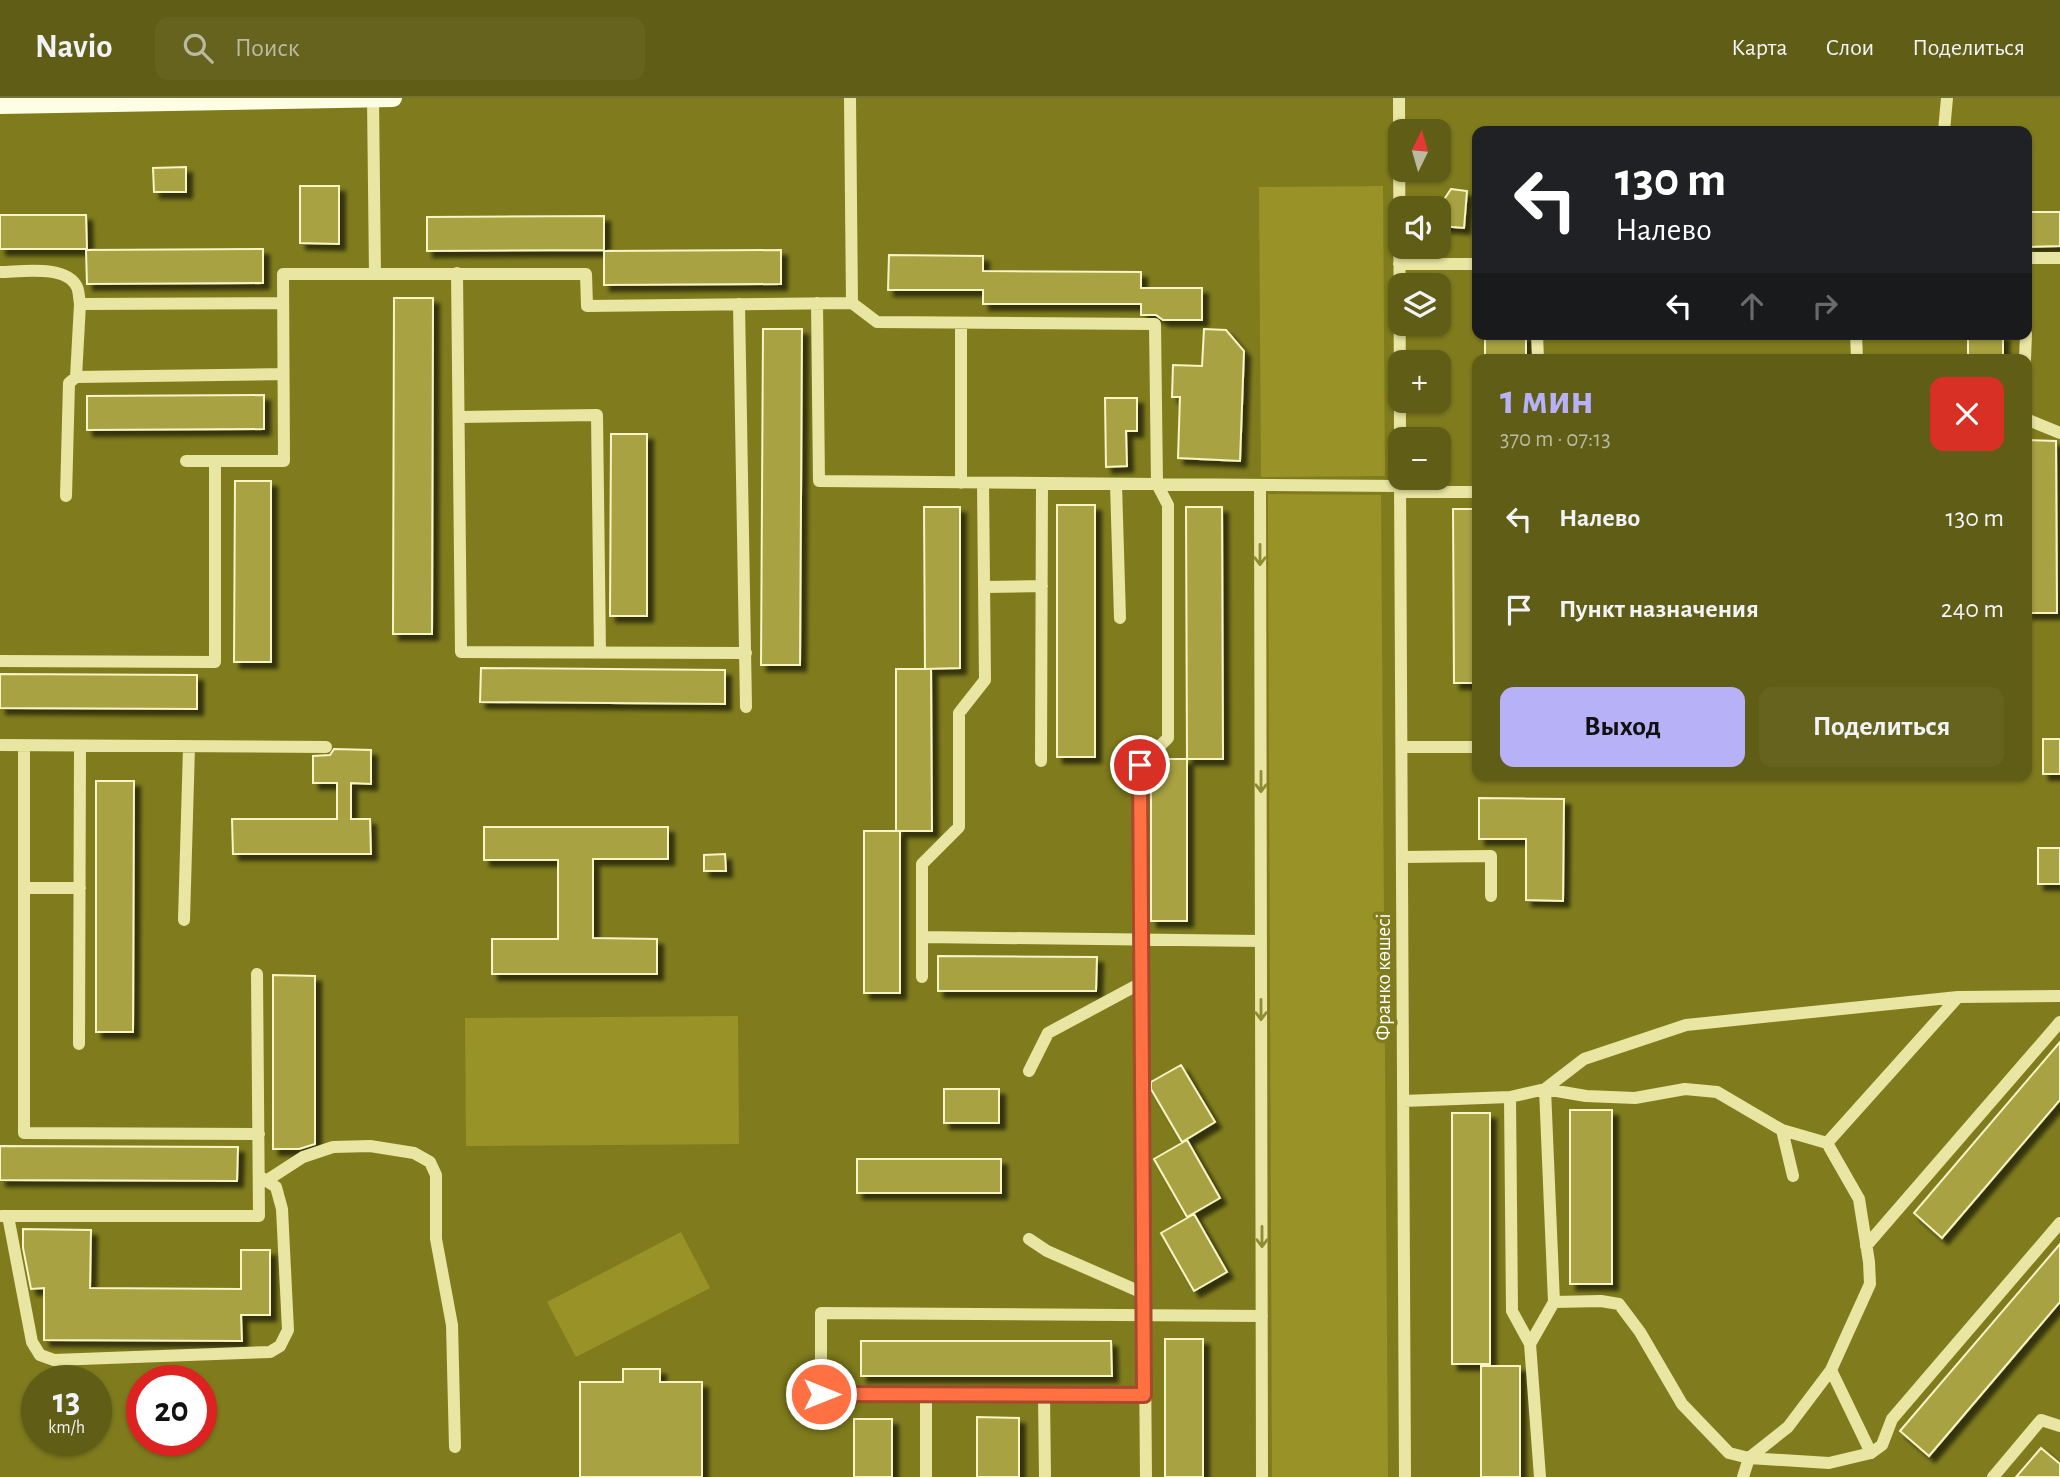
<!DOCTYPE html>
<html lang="ru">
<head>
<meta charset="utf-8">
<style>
	body { margin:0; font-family:"Alegreya Sans",sans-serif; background:#66631f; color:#f1f3f6; height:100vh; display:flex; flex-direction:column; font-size:26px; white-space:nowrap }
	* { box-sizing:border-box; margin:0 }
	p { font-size:23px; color:#babaa1 }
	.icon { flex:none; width:38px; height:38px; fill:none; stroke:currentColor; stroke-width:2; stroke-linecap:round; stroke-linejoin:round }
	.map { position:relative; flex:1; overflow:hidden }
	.panel { position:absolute; left:1472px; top:256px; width:560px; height:427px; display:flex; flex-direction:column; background:#605d16; border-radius:14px; box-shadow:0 2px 5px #0004 }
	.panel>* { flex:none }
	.hud { position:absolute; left:1472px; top:28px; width:560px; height:214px; border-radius:14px; box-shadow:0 2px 5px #0004; background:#202124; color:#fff; overflow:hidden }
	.needle { width:46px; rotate:5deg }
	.tools { position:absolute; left:1388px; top:21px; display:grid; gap:14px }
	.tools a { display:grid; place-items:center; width:63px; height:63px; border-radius:14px; background:#605d16; box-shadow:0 2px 5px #0004; font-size:35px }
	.speed { position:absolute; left:21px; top:1267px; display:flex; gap:14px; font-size:35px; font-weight:700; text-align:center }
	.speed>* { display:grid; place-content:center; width:91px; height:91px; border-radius:50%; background:#605d16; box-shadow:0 2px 5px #0004; line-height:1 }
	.speed small { font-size:18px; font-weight:400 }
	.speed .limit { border:10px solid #d22; background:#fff; color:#111 }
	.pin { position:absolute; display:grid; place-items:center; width:60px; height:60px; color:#fff; margin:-30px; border:4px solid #fff; border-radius:50%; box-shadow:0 2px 7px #0007 }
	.me { position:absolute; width:77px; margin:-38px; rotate:90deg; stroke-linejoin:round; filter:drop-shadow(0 0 5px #0008) }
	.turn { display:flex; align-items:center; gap:24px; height:147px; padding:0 28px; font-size:32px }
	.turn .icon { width:91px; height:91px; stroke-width:2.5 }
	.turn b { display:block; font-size:49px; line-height:60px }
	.lanes { display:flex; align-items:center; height:66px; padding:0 28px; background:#0003; justify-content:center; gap:35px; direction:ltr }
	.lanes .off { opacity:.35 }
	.round { display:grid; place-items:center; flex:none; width:74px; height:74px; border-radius:14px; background:#66631f }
	.head { display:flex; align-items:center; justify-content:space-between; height:119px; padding:0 28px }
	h1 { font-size:42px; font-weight:700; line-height:52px; color:#b7b1f7 }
	.button { display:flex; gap:14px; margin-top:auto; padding:14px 28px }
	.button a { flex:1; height:80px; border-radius:14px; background:#b7b1f7; color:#111; font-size:28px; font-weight:700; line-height:80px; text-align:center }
	.button a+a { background:#66631f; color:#f1f3f6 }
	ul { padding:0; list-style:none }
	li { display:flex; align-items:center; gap:21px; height:91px; padding:0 28px }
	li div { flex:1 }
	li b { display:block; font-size:26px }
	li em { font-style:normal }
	header { display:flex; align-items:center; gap:42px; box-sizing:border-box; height:98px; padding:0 35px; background:#605d16; border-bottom:2px solid #747235 }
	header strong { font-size:33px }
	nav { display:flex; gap:38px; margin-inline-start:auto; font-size:24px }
	.search { width:490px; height:63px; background:#66631f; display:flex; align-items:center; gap:18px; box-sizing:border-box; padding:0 24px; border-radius:14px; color:#babaa1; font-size:26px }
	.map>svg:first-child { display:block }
	.green { fill:#999227 }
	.building { fill:#a8a242; stroke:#f7f4c6; stroke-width:2; filter:url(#shadow) }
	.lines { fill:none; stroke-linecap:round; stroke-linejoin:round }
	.minor { stroke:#e9e5a2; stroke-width:12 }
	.major { stroke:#fefee5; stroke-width:18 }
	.oneway { stroke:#908c31 }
	.route-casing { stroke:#a6492c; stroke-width:18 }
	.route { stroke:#ff7043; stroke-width:12 }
	.labels { text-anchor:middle; stroke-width:7; stroke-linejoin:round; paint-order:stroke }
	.street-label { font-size:21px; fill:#fff; stroke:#807c1d }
</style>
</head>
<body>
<header>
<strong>Navio</strong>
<div class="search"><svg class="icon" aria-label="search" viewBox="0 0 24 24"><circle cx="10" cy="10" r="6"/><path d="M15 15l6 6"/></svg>Поиск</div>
<nav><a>Карта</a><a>Слои</a><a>Поделиться</a></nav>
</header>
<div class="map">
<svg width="2060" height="1379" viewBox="0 0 2060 1379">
	<defs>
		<filter id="shadow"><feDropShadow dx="6" dy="6" stdDeviation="2" flood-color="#0009"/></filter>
	</defs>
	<rect width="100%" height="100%" fill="#807c1d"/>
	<!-- green -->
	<path class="green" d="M1383 88 1385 378 1261 379 1259 89Z
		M1268 396 1381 397 1388 1379H1272Z
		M738 918 739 1046 466 1048 465 920Z
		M681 1134 710 1190 576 1259 547 1204Z"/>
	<!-- building -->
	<path class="building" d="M186 69V94H154L153 70Z
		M300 88H339V146L300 145Z
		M1451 91 1467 93 1464 130 1441 128 1443 103Z
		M2026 114H2060V148L2026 149Z
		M0 117H86L87 151H0Z
		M604 118V152L427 153V119Z
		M263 151V185L87 186 86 152Z
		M781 152V186L604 187V153Z
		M889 157 983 158V173L1141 174V190H1202V222H1163L1156 217H1141V206H983V192H888Z
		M394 200H433L432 536H393Z
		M763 231H802L800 567H761Z
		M1204 231 1226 232 1244 253 1240 363 1178 360 1180 299H1172L1173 267 1202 268Z
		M1485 236H1526V261H1485Z
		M1968 236H2003V261H1968Z
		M264 297V331L87 332V298Z
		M1105 300H1137V333H1126L1127 368 1106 369Z
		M611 336H647V518H610Z
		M2026 342 2056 343 2057 515H2026Z
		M235 383H271V564H234Z
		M1057 407H1095V659H1057Z
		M924 409H960V570L925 571Z
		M1186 409H1222L1223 661H1187Z
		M1453 411H1477V585H1454Z
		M481 570 725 572V606L480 604Z
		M896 571H931L932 733H896Z
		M0 576 197 577V611L0 610Z
		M2043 641H2060V676H2043Z
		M334 651 371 652V686L351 685V721H370L371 756H233L232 721H337V685H313V658L330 657Z
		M1159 661H1187V823H1151V669Z
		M96 683H134L133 934H96Z
		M1479 700 1564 701 1563 803 1526 802V741H1479Z
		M484 729H668V761H593V840L657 841V876H492V841H558V762H484Z
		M864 733H900V895H864Z
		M2038 750H2060V786H2038Z
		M725 756 726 773H704V757Z
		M938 858 1097 859 1096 893H938Z
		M273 877 315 878V1046L299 1051H273Z
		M2060 944V1002L1942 1140 1914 1115Z
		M1181 967 1215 1024 1182 1044 1151 991V984Z
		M944 991H999V1025H944Z
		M1570 1012H1612V1186H1570Z
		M1452 1015H1490V1266H1452Z
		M1187 1042 1220 1100 1187 1119 1154 1061Z
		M0 1048 238 1049 237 1083 0 1082Z
		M857 1061H1001V1095H857Z
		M1194 1116 1227 1174 1194 1193 1161 1135Z
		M23 1131 91 1132 90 1190 241 1191V1152H270V1217H241L242 1243 44 1242V1190L31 1191 23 1150Z
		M2060 1146V1204L1929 1358 1900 1333Z
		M1165 1241H1203V1379H1165Z
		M861 1243H1111L1112 1278H861Z
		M1481 1268H1520V1379H1481Z
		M623 1271H660V1284H702V1379H580V1284H623Z
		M977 1319 1019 1320V1379H977Z
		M854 1321H892V1379H854Z
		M2041 1350 2060 1366V1379H2016Z"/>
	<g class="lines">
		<!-- minor -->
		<path class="minor" d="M373 0 375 176
			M850 0 852 205
			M1399 0 1400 341
			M1944 33 1947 0
			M2026 160H2060
			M1399 166H1477
			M0 174C20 174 66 166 77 189 79 193 79 201 80 206L283 205
			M457 175 461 554 746 555
			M817 205 819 383 1400 388
			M739 206 746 609
			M1537 236 1538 261
			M1856 236 1857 261
			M2025 261 2026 236
			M76 279 80 206
			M459 319 597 317 600 554
			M2026 321 2060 335
			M186 363H284L283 176H586L587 208 852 205 877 224 1155 226 1157 386 1168 407V640L1140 667 1146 1379
			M1400 380 1405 1379
			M961 385V225
			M1116 386 1120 520
			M1260 389 1262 1379
			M1400 394H1477
			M66 398 69 285 76 279 283 276
			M985 489 1042 488
			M0 563 215 564V363
			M0 647 326 649
			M24 648V1035L259 1036
			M1402 649H1477
			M1041 663 1042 386
			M1402 759 1491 758V798
			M25 790H80
			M184 822 189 649
			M922 839 1261 843
			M922 879V766L959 729V615L985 582 983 385
			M79 946 80 648
			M1029 973 1048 935 1141 885
			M1510 999 1512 1213 1530 1246 1540 1379
			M1403 1003 1510 999 1545 991 1586 998 1635 1000 1685 991 1717 994 1782 1032 1827 1045 1859 1101 1869 1164 1870 1186 1831 1272 1871 1355 1882 1347 1892 1321 2060 1125
			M1782 1032 1793 1078
			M1827 1045 1958 899 2060 898
			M269 1081 303 1059 333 1049 370 1048 414 1055 430 1064 436 1077V1141L452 1227 455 1349
			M2 1118H259L257 876
			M8 1118 32 1244 40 1257 54 1262 270 1254 280 1248 288 1232 282 1111 276 1089 259 1078
			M1029 1141 1047 1153 1143 1195
			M1866 1148 2060 924
			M1554 1204 1601 1203 1619 1206 1640 1234 1682 1306 1729 1355 1749 1360 1788 1329 1831 1272
			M1530 1246 1554 1204 1545 991 1584 961 1686 927 1958 899
			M926 1296V1379
			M1044 1297 1045 1379
			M1145 1297 821 1296V1215L1262 1218
			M1743 1379 1749 1360 1829 1365 1871 1355
			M1993 1379 2041 1322 2060 1328"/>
		<!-- major -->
		<path class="major" d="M0 7 393 0"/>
	</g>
	<!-- one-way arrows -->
	<defs><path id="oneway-shaft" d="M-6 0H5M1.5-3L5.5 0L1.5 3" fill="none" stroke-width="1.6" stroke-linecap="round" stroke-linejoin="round" transform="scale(1.75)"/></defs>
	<g class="oneway">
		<use href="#oneway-shaft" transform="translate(1260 457) rotate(90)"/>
		<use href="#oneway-shaft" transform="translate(1261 684) rotate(90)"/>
		<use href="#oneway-shaft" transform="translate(1261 912) rotate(90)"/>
		<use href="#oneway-shaft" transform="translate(1262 1139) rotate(90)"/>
	</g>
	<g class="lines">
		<defs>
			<path id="route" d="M821 1296 1144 1297 1140 667"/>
		</defs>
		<!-- route casing -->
		<use href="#route" class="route-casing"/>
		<!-- route -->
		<use href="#route" class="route"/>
	</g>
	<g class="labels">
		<!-- street labels -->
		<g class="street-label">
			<text transform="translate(1383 879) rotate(-90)" y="7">Франко көшесі</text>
		</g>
	</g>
</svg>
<div class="tools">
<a><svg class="needle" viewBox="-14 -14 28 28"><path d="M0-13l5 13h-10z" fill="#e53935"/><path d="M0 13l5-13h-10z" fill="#babaa1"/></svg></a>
<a><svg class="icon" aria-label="sound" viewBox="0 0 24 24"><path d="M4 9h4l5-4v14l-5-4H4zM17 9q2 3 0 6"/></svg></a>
<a><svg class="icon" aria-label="layers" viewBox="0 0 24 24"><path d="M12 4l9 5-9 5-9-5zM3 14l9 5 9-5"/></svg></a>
<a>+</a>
<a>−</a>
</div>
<div class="speed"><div>13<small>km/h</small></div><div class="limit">20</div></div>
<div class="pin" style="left:1140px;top:667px;background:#d93025"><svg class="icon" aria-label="arrive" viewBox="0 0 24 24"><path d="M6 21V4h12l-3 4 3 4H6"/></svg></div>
<svg class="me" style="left:821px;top:1296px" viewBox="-20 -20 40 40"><circle r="17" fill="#ff7043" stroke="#fff" stroke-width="3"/><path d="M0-11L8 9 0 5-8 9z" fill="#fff"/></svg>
<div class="hud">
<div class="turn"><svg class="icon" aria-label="left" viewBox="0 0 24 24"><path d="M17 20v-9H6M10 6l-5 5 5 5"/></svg><div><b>130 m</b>Налево</div></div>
<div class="lanes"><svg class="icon" aria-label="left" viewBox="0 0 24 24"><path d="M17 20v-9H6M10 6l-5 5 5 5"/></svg><svg class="icon off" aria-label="ahead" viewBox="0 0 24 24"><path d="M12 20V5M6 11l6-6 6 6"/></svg><svg class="icon off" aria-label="right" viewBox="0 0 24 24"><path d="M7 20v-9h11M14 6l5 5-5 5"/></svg></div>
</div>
<section class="panel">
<div class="head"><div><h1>1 мин</h1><p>370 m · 07:13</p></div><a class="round" style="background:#d93025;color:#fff"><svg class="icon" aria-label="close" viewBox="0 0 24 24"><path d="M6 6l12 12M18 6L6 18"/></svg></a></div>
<ul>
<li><svg class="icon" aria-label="left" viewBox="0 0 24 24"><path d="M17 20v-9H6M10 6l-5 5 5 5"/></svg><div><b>Налево</b></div><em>130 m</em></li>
<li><svg class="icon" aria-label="arrive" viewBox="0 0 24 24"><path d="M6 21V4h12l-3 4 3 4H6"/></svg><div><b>Пункт назначения</b></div><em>240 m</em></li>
</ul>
<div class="button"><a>Выход</a><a>Поделиться</a></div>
</section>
</div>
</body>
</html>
